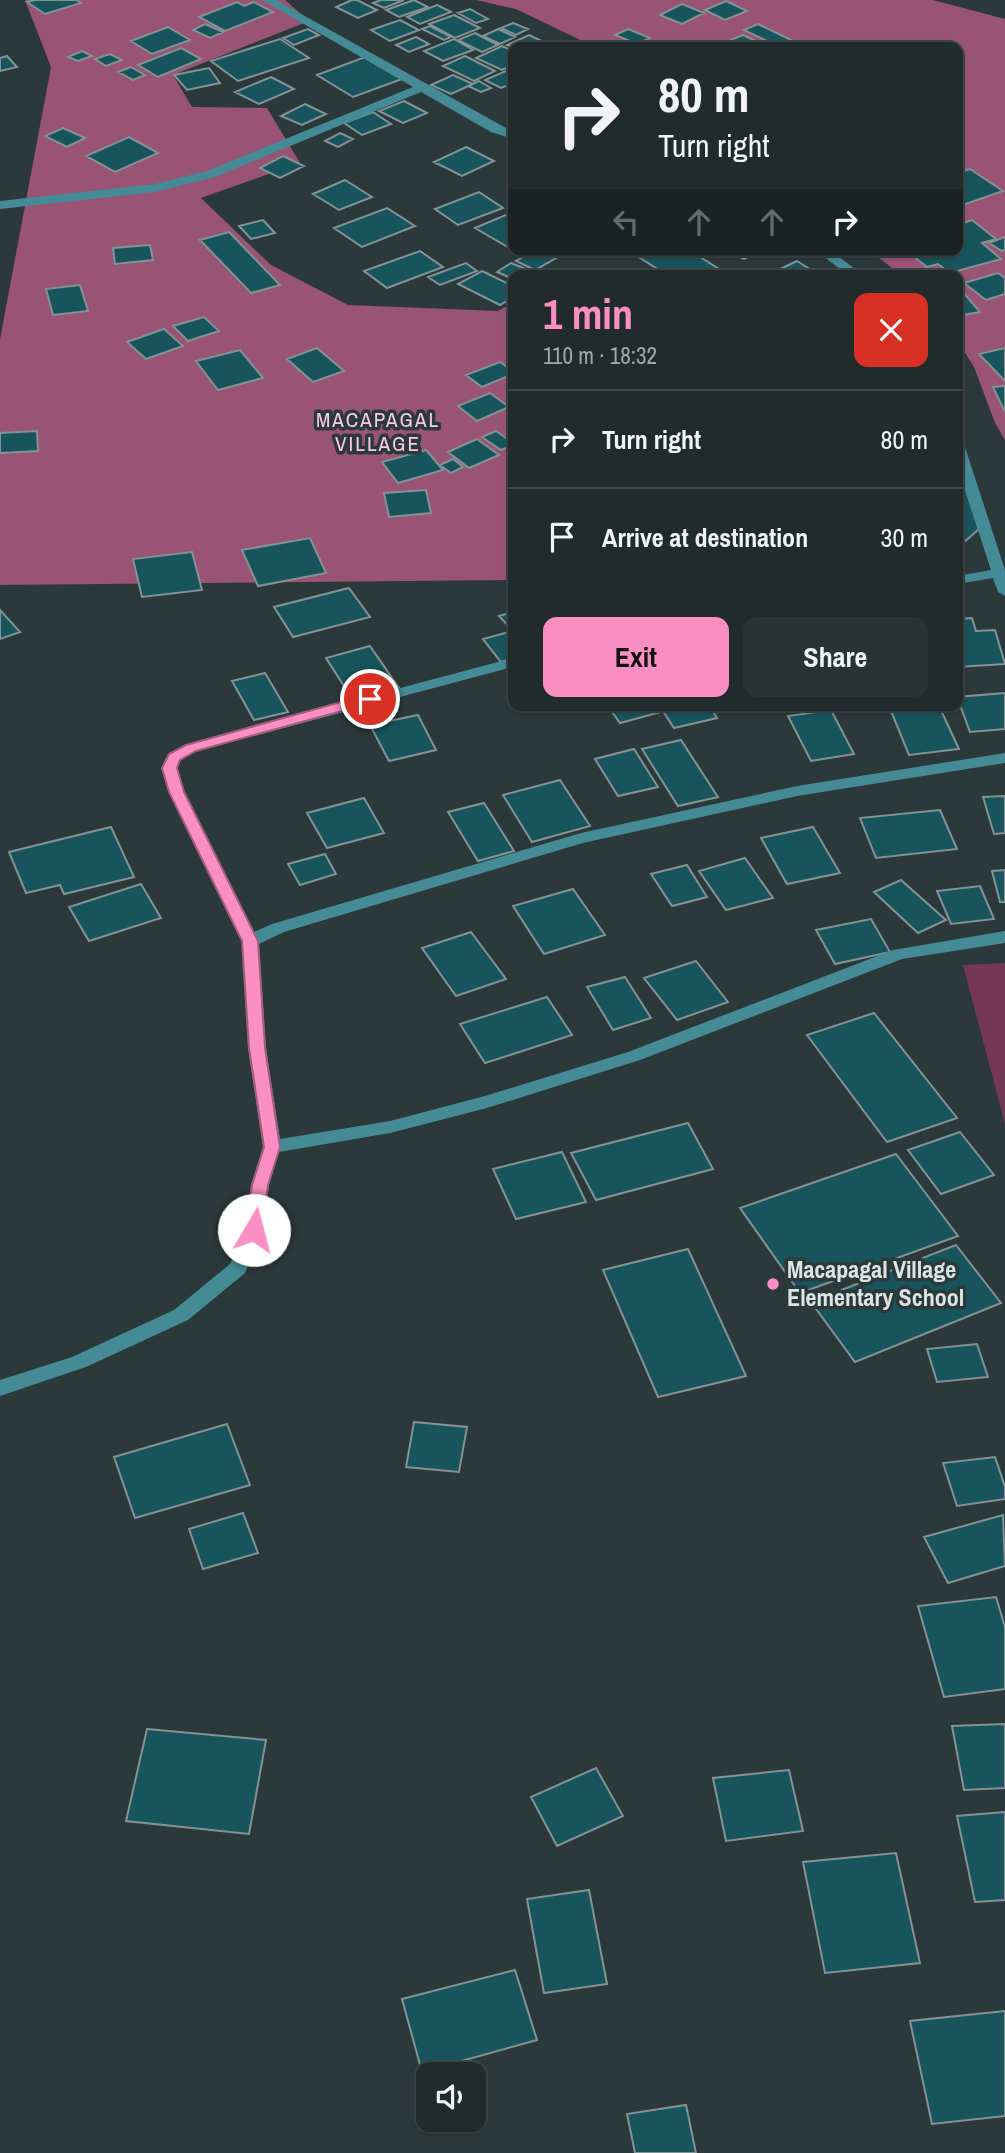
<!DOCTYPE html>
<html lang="en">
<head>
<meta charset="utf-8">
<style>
	body { margin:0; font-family:"Archivo Narrow",sans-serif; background:#293334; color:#f1f3f6; height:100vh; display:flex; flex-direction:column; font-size:26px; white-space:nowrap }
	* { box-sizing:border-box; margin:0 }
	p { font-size:23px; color:#a2a7a9 }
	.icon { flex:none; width:38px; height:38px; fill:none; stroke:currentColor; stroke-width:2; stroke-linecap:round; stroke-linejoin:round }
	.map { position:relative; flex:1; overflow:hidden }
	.side { position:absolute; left:508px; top:270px; width:455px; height:441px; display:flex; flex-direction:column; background:#212b2c; border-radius:14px; box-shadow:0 2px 5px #0004,0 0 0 2px #3e4748 }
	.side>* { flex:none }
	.banner { position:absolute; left:508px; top:42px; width:455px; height:214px; border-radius:14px; box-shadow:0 2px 5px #0004,0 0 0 2px #3e4748; background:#212b2c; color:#f1f3f6; overflow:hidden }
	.buttons { position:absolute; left:416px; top:2062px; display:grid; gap:14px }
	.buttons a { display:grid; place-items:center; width:70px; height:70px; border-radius:14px; background:#212b2c; box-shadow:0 2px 5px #0004,0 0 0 2px #3e4748; font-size:35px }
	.pin { position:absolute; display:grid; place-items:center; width:60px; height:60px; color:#fff; margin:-30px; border:4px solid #fff; border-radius:50%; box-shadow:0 2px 7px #0007 }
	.me { position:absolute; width:77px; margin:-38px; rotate:8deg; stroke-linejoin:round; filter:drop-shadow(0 0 5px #0008) }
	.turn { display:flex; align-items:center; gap:24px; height:147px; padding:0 35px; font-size:32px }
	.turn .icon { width:91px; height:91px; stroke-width:2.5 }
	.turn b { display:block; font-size:49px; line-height:60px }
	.lanes { display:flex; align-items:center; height:66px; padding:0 35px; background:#0003; justify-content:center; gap:35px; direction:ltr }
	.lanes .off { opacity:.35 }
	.round { display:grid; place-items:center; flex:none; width:74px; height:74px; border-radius:14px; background:#293334 }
	.head { display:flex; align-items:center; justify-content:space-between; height:119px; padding:0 35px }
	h1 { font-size:42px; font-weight:700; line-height:52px; color:#fb8fc4 }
	.primary-button { display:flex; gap:14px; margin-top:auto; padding:14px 35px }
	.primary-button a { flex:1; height:80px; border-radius:14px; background:#fb8fc4; color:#111; font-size:28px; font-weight:700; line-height:80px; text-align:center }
	.primary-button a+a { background:#293334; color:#f1f3f6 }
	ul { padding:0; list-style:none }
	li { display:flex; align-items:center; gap:21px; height:98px; padding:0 35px; border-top:2px solid #3e4748 }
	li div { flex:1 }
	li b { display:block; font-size:26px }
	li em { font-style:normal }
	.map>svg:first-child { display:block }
	.green { fill:#743856 }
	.forest { fill:#995375 }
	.building { fill:#17545c; stroke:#839294; stroke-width:2 }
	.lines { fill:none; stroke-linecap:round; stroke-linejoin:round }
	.minor { fill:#448b96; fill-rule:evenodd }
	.route { fill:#fb8fc4; stroke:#a35d7f; stroke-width:2 }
	.poi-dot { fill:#fb8fc4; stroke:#2c393b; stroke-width:2.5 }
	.labels { text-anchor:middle; stroke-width:7; stroke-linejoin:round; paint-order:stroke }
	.far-neighbourhood-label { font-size:21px; letter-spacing:2px; fill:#f9c9de; stroke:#2c393b }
	.poi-label { font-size:24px; font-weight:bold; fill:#dce4e5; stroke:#2c393b; text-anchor:start }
</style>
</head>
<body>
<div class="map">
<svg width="1005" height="2153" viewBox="0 0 1005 2153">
	<rect width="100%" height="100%" fill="#2c393b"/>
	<!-- green -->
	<path class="green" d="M1005 963V1124L963 965Z"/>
	<!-- forest -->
	<path class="forest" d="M25 0H285L309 21 173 75 192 107 267 108 300 163 201 198 271 265 348 305 498 311 513 303V580L0 585V339L51 67Z
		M476 0H933L1005 19V440L995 423 974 367 957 340V275H901L869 250H957V47H595L516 9Z"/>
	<!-- building -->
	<path class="building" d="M35 0H76L81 3 45 14 27 2Z
		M352 0H357L377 10 358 18 336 7Z
		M381 0H404L384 8 373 3Z
		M414 0 428 7 399 17 386 10Z
		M726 1 747 11 725 20 705 10Z
		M237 2 244 6 254 2 273 12 225 31 199 17Z
		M682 4 704 13 682 24 660 15Z
		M437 5 451 12 420 24 407 17Z
		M470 9 488 19 476 23 458 13Z
		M454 15 480 28 455 38 429 24Z
		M400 20 419 30 390 41 371 30Z
		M513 23 528 29 516 35 501 28Z
		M205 24 223 32 210 38 193 30Z
		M758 24 791 40 777 46 744 30Z
		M430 26 451 37 444 40 422 29Z
		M168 27 190 40 152 54 131 41Z
		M308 29 319 35 294 45 283 38Z
		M498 29 515 37 500 44 483 36Z
		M628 29 650 38 637 44 615 35Z
		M475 33 498 45 482 52 458 40Z
		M529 35 554 47H513L507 45Z
		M743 35 762 44 755 47H726L720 44Z
		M416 37 429 44 409 52 396 45Z
		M280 39 309 58 238 81 211 61Z
		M454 39 473 50 443 61 424 51Z
		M502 46 513 51V65L502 70 476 58Z
		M181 48 201 59 158 77 138 65Z
		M82 51 92 56 78 61 68 57Z
		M110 54 122 60 106 66 95 59Z
		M7 56 17 67 0 71V58Z
		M465 56 495 71 474 81 443 66Z
		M365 57 402 79 353 97 317 75Z
		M131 67 145 75 133 80 118 72Z
		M209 68 220 83 187 90 174 75Z
		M513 68V83L501 88 485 80Z
		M453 75 473 84 451 94 431 85Z
		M271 77 294 89 259 104 235 92Z
		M479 81 491 88 481 92 468 86Z
		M404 101 427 113 403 123 379 111Z
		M305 104 326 114 302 125 281 116Z
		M373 112 391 124 362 135 344 123Z
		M63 128 85 138 67 147 45 136Z
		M340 133 353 139 338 147 325 141Z
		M129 137 158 153 115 172 86 156Z
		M466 147 494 161 462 176 434 162Z
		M283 156 304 166 280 178 260 168Z
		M970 169 1003 191 957 207V173Z
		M345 180 372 197 339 210 313 194Z
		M479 192 503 208 458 225 435 209Z
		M387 208 415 226 362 247 334 228Z
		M513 212 511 249 475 228Z
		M263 220 275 233 251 239 239 226Z
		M972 220 996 239 982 243 1001 259 950 273 938 264 927 267 908 252 957 250V225Z
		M229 232 280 285 251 293 200 240Z
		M1005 237V249L1002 251 989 243Z
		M150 245 153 260 115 264 113 248Z
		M535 250H564L567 252 535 270 516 261Z
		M652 250H689L719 269 704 275H667L637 256Z
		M746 250 753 254 744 259 731 252Z
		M420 251 443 267 387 288 364 271Z
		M797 261 819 275H768Z
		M466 263 477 271 440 285 428 277Z
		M511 263 538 274 513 275V279L497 272Z
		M482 271 513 286V297L500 305 458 284Z
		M998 273 1005 278V294L986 300 964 283Z
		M80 285 88 311 53 315 46 289Z
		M963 292 980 312 957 316V293Z
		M204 317 219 331 188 341 173 326Z
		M164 329 183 346 146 359 127 342Z
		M317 348 344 371 313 382 287 359Z
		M1005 348V381L979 354Z
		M240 350 263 378 218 390 196 361Z
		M500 362 513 371V374L482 387 466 375Z
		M1005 386V412L993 387Z
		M490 393 509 407 477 421 458 406Z
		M37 431 38 451 0 453V433Z
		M496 431 513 443V445L501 450 482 437Z
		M477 439 499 455 469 468 448 452Z
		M426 450 443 470 398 483 382 462Z
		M453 459 463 467 451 473 440 465Z
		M957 476H962L979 529 961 545 957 538Z
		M426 490 431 513 389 517 384 493Z
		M310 538 326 573 258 586 242 550Z
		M192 552 202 590 142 597 133 559Z
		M349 588 370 617 293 637 274 607Z
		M0 610 20 632 0 639Z
		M513 612V631L499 616Z
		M972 618 976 631 995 630 1005 664 957 667V619Z
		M513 631V658L501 662 483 639Z
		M370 646 399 688 353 700 326 658Z
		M265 673 288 712 254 720 232 681Z
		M1005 693V729L970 732 957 697Z
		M607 705H655L661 712 620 723Z
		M659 705H709L717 718 674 728Z
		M939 706 959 749 909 755 891 711Z
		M831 710 854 754 811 761 788 716Z
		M418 715 436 750 389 761 370 725Z
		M681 740 718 797 678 806 642 749Z
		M634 749 658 787 618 796 595 759Z
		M560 780 590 826 532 842 503 795Z
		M1005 796V833L994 834 983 797Z
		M364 798 384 833 327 848 307 813Z
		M484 803 514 851 478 861 448 812Z
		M940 810 957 849 876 858 860 818Z
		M111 827 134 877 64 894 60 885 26 893 9 852Z
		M813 827 840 873 787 884 761 838Z
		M325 854 336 874 300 885 288 864Z
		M745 858 773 898 726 910 699 871Z
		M687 865 707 897 672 906 651 874Z
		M1005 870V902H1000L992 871Z
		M901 880 946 920 918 933 874 892Z
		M141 884 161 918 89 941 69 907Z
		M980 886 994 919 951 924 937 891Z
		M573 889 605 935 544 954 513 906Z
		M871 919 890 952 835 964 816 930Z
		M471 932 506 979 456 996 422 948Z
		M696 961 728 1002 677 1020 644 978Z
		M625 977 651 1018 613 1030 587 987Z
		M547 997 572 1035 485 1063 460 1024Z
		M874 1013 957 1118 887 1142 807 1035Z
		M688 1123 713 1169 596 1200 571 1153Z
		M960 1132 994 1175 941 1194 908 1150Z
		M562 1152 586 1202 516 1219 493 1169Z
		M896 1154 958 1236 800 1293 740 1208Z
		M956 1245 1001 1303 855 1362 811 1302Z
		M688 1249 746 1376 658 1397 603 1270Z
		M977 1344 988 1377 937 1382 927 1349Z
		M414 1422 467 1427 459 1472 406 1467Z
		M227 1424 250 1485 135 1518 114 1457Z
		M995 1457 1005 1487V1499L957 1506 943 1463Z
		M243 1513 258 1553 203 1569 189 1529Z
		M1003 1515 1005 1566 948 1583 924 1537Z
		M996 1597 1005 1627V1689L944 1697 918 1606Z
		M1005 1724V1788L964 1790 952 1726Z
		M147 1729 266 1740 249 1834 126 1821Z
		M596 1768 623 1816 557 1846 531 1797Z
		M789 1770 803 1831 726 1841 713 1778Z
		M1005 1812V1900L975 1902 957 1816Z
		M896 1853 920 1963 825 1973 803 1862Z
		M589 1890 607 1984 544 1993 527 1899Z
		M515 1970 537 2040 422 2072 402 1999Z
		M1005 2011V2116L932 2124 910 2021Z
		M686 2105 696 2153H635L627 2114Z"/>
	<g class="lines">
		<!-- minor -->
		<path class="minor" d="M262 0H276L513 132V139L491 132 421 92 215 177 155 192 0 209V201L155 184 207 171 413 87Z
			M815 250H830L863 275H848Z
			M957 440 964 444 1005 570V596L998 592 993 578 957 584V576L991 570 957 466Z
			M513 658V667L196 751 180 760 177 768 185 792 254 932 272 924 581 833 797 786 1005 753V763L797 796 583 843 284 932 259 944 266 1048 280 1139 390 1121 485 1096 628 1052 893 950 1005 931V943L902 959 640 1060 487 1108 390 1133 279 1152 269 1185 263 1230 245 1273 188 1320 86 1367 0 1396V1380L72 1357 174 1310 230 1264 245 1230 251 1185 263 1147 248 1048 242 941 169 792 161 768 168 754 186 745Z"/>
	</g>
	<!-- route -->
	<path class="route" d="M370 694 377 699 375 702 196 751 180 760 177 768 184 792 258 941 265 1048 280 1147 268 1185 262 1230 254 1236 245 1230 252 1185 264 1147 249 1048 242 941 169 792 162 768 169 754 186 745Z"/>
	<!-- markers -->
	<circle class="poi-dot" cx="773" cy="1284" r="7"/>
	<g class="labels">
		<!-- far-neighbourhood labels -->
		<g class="far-neighbourhood-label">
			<text x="378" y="427">MACAPAGAL<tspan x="378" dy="24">VILLAGE</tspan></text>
		</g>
		<!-- poi labels -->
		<g class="poi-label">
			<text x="787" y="1278">Macapagal Village<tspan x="787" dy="28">Elementary School</tspan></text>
		</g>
	</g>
</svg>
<div class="buttons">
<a><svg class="icon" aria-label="sound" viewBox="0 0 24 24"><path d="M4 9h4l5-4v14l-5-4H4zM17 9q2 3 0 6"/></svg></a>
</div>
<div class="pin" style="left:370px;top:699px;background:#d93025"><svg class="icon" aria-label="arrive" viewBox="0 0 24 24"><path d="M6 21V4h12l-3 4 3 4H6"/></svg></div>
<svg class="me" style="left:254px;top:1230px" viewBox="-20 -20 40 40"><circle r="19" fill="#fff"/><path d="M0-13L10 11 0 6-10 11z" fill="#fb8fc4"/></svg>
<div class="banner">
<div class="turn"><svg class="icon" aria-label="right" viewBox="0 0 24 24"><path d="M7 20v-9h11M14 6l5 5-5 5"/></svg><div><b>80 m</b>Turn right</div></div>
<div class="lanes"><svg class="icon off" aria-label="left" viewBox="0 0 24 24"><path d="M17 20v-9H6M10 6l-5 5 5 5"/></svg><svg class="icon off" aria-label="ahead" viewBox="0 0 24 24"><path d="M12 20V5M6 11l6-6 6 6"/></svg><svg class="icon off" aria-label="ahead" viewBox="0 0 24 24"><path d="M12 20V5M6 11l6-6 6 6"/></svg><svg class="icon" aria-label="right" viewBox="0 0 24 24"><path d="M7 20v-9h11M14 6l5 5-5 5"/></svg></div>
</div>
<section class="side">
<div class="head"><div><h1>1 min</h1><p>110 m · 18:32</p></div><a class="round" style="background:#d93025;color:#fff"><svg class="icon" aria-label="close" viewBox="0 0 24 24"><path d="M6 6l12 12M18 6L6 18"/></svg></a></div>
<ul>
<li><svg class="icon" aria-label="right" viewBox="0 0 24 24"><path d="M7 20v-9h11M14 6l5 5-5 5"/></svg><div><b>Turn right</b></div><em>80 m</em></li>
<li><svg class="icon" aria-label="arrive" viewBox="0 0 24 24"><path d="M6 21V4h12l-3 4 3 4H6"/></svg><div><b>Arrive at destination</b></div><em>30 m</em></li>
</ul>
<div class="primary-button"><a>Exit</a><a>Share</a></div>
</section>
</div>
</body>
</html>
